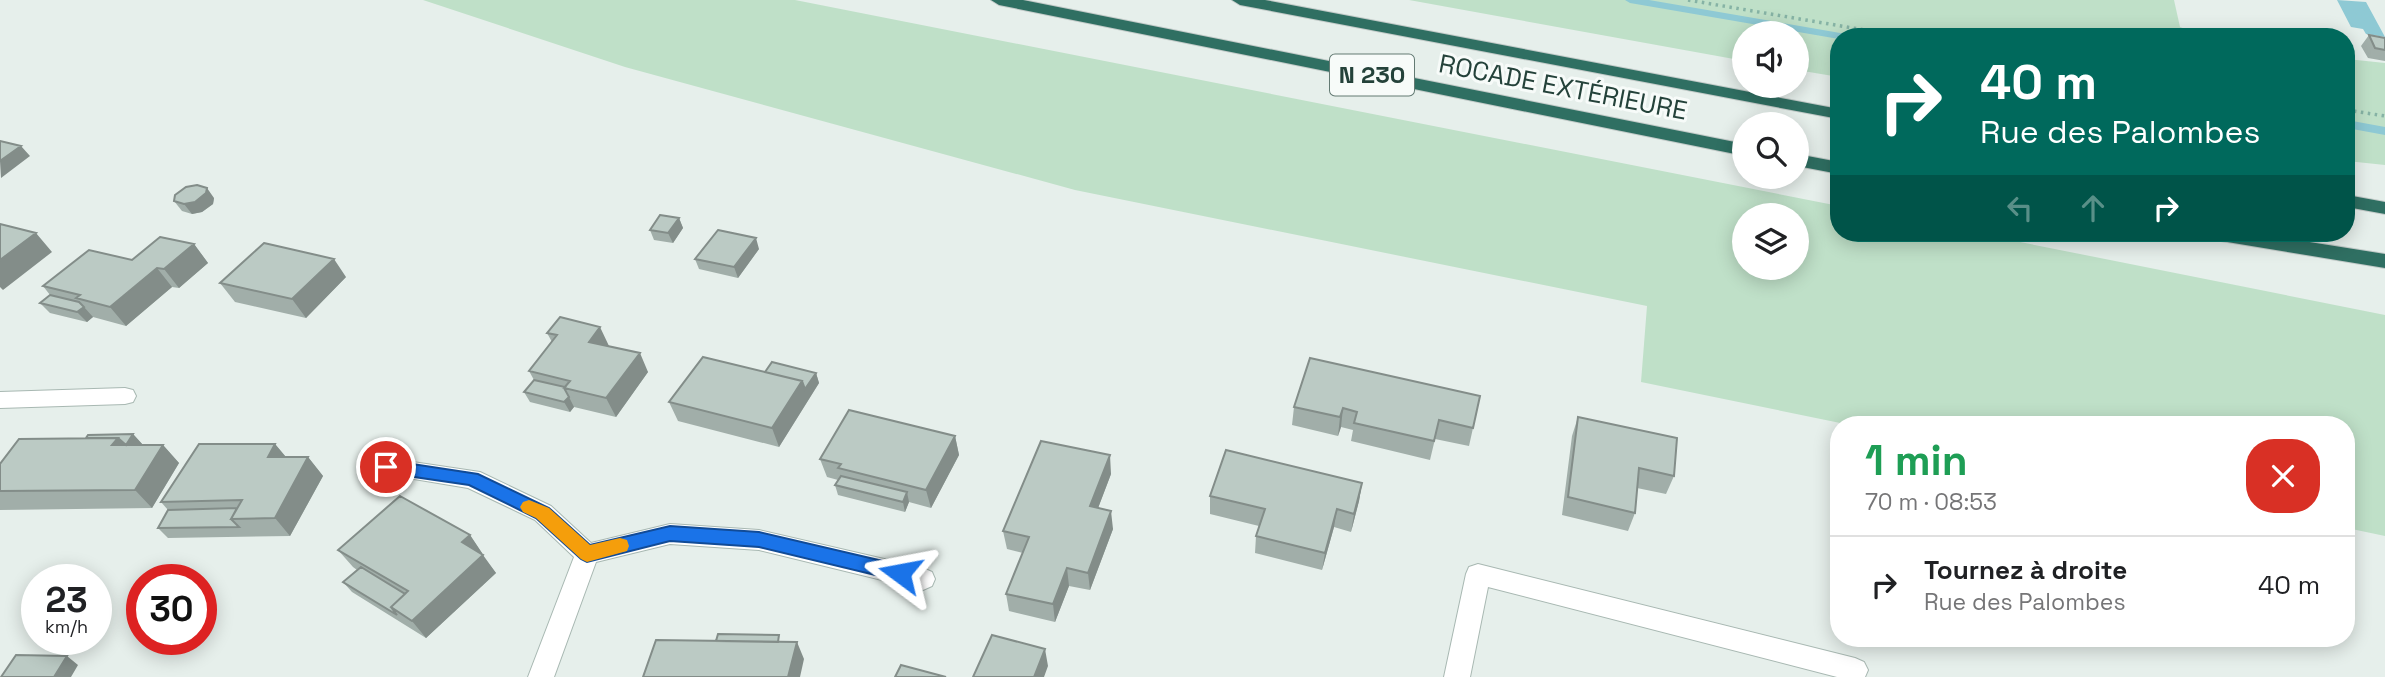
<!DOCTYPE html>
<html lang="fr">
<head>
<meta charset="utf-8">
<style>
	body { margin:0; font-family:"Space Grotesk",sans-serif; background:#f6f6f6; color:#202124; height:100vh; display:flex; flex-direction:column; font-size:26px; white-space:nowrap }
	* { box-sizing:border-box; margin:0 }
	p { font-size:23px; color:#757577 }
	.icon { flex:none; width:38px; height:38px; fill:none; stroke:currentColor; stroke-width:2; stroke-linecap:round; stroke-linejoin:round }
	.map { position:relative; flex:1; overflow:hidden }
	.side { position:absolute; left:1830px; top:416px; width:525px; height:231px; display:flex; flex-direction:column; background:#fff; border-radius:28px; box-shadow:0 4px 18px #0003 }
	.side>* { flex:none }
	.top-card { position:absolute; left:1830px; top:28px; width:525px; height:214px; border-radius:28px; box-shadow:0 4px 18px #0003; background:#00695c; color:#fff; overflow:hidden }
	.fabs { position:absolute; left:1732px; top:21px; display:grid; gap:14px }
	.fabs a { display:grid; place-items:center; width:77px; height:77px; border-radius:50%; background:#fff; box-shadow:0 4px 18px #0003; font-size:35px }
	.speed { position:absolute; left:21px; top:564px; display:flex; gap:14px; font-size:35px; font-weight:700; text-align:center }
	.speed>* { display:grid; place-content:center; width:91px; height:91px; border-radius:50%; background:#fff; box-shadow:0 4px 18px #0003; line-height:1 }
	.speed small { font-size:18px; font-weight:400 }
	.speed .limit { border:10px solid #d22; background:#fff; color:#111 }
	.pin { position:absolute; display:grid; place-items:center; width:60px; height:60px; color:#fff; margin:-30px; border:4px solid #fff; border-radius:50%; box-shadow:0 2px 7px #0007 }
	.me { position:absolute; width:77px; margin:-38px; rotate:283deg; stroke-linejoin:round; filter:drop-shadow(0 0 5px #0008) }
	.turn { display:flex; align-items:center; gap:24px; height:147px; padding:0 35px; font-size:32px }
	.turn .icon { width:91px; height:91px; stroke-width:2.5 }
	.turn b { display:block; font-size:49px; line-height:60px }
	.lanes { display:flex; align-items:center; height:66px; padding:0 35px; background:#0003; justify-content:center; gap:35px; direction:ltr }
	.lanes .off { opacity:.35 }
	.round { display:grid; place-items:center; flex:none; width:74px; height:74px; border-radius:28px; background:#f6f6f6 }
	.summary { display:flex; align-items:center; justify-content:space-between; height:119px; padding:0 35px }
	h1 { font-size:42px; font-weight:700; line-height:52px; color:#1e9e55 }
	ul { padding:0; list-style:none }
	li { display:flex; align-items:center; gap:21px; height:98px; padding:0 35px; border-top:2px solid #e0e0e0 }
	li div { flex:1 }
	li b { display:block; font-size:26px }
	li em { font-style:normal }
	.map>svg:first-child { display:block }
	.green { fill:#bfe0c8; fill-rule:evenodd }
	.water { fill:#8ec9d4 }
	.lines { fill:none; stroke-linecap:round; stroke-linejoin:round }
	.stream { fill:#8ec9d4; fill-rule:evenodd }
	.minor-casing { stroke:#a8b8b2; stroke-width:2 }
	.highway-casing { stroke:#c2cac8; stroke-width:2 }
	.path { stroke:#86b3a5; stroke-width:3.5; stroke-dasharray:2.5 4.5; stroke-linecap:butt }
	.minor { fill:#fff; fill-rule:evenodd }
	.highway { fill:#2f6f62; fill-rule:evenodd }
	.wall { fill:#a1aea9 }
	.shaded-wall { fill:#838d89 }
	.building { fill:#bbcac4; stroke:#838d89; stroke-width:2 }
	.route { fill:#1a73e8; stroke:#114b97; stroke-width:2 }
	.slow { fill:#f59e0b }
	.labels { text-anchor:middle; stroke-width:6; stroke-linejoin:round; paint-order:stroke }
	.shield { fill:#f7fbf9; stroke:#637a73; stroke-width:2 }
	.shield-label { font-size:24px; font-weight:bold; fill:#24423a }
	.street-label { font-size:26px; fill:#24423a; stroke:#f7fbf9 }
</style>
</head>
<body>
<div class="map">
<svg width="2385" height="677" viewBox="0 0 2385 677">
	<rect width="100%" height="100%" fill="#e6efeb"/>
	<!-- green -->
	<path class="green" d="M423 0H795L1839 206V233H1975L2385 315V536L2347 528V425H1850L1641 382 1647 306 1075 190 625 67ZM1745 215H1797V268H1745Z
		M1409 0H2174L2180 27 2207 37H1839V77L1797 70V33H1745V61Z
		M2347 59 2385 63V165L2347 161Z"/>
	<!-- water -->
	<path class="water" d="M2337 0 2366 2 2385 37 2366 34 2363 29 2351 27Z"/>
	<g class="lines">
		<!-- stream -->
		<path class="stream" d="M1625 0H1649L1846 34 1851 37H1839V39L1630 3Z
			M2347 120 2385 127V135L2347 128Z"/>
		<defs>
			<path id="minor" d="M125 388 133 390 136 396 133 402 125 404 0 408V392Z
				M386 458 480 472 551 506 591 543 670 524 759 530 923 568 932 572 935 579 932 586 923 590 759 550 670 544 596 562 554 677H528L574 557 535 520 468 488 378 473 375 467 378 461Z
				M1478 564 1855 658 1864 662 1868 670 1865 677H1837L1488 587 1470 677H1444L1466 574 1469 567Z"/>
			<path id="highway" d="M991 0H1023L1745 144V156L999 5Z
				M1232 0H1265L1839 109V119L1240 5Z
				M1797 154 1839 162V174L1797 166Z
				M2347 195 2385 202V214L2347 207Z
				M2205 233H2254L2385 254V268L2215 240 2208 238Z"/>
		</defs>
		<!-- minor casing -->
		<use href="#minor" class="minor-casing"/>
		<!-- highway casing -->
		<use href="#highway" class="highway-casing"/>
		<!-- path -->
		<path class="path" d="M1688 0 1906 37
			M2347 110 2385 116"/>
		<!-- minor -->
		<use href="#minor" class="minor"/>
		<!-- highway -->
		<use href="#highway" class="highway"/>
	</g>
	<!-- wall -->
	<path class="wall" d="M2369 35 2385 38V61L2368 58 2361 46Z
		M214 198 213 204 202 212 192 214 182 211 174 201Z
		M679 218 683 228 673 243 654 240 650 230Z
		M194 244 208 263 179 288 172 287 126 326 93 317 87 322 50 313 40 303 50 295 43 286 132 260Z
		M759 249 738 278 699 269 695 259Z
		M346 277 306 318 235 302 220 283Z
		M547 333 609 346 648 372 616 417 574 407 570 412 530 402 524 392 534 380 529 371 552 342Z
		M1310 358 1473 428 1469 446 1435 439 1430 460 1351 441 1353 430 1341 427 1338 436 1292 425 1294 407Z
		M816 373 819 383 779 447 678 421 669 402Z
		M1578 417 1674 476 1666 494 1637 488 1635 513 1628 531 1562 515 1572 436Z
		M133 434 143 445H163L179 463 152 508 0 510V464Z
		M955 436 959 455 931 508 909 502 905 512 838 495 835 485 838 480 827 477 820 459Z
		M275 444 286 457H308L323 476 290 536 168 538 158 528 168 510 161 502Z
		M1111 474 1098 508 1113 529 1090 590 1069 586 1055 622 1009 611 1006 594 1023 553 1007 549 1003 531Z
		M1362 483 1359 501 1351 532 1334 527 1322 570 1255 553 1256 536 1259 526 1210 514V496Z
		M470 535 482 553 481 554 496 573 426 638 352 592 343 582 357 570 353 567 338 550Z"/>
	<!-- shaded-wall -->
	<path class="shaded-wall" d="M21 146 30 156 1 178 0 161Z
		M207 188 214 198 213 204 202 212 192 214 184 204Z
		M679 218 683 228 673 243 668 233Z
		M36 233 52 252 3 290 0 287V260Z
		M756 238 759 249 738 278 734 267Z
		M194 244 208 263 179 288 164 269Z
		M334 259 346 277 306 318 292 299Z
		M157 268 172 287 126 326 110 307Z
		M84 307 93 317 87 322 77 312Z
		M600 327 609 346 598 360 589 342Z
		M640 353 648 372 616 417 606 398Z
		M816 373 819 383 779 447 772 428 802 381Z
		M569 397 574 407 570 412 564 402Z
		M1343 408 1341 427 1338 436 1340 417Z
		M133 434 143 445 135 456 126 446Z
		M955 436 959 455 931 508 926 490Z
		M118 438 135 456 112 445Z
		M275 444 290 462 268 457Z
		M163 445 179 463 152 508 135 490Z
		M1110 455 1111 474 1092 524 1090 506Z
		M308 457 323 476 290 536 275 518Z
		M1362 483 1359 501 1351 532 1354 514Z
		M907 492 909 502 905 512 903 502Z
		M1337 509 1334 527 1322 570 1325 553Z
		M1111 511 1113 529 1090 590 1088 573Z
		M470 535 482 553 474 560 462 542Z
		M483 555 496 573 426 638 412 621Z
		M1067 568 1069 586 1055 622 1053 604Z
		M797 642 804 659 800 677H788Z
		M1045 649 1048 666 1044 677H1034Z
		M67 656 78 665 71 677H54Z"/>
	<!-- building -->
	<path class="building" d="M2369 35 2385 38V50L2375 48Z
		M0 141 21 146 0 161Z
		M197 185 207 188 206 193 195 202 184 204 174 201 175 195 186 187Z
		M660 215 679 218 668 233 650 230Z
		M0 224 36 233 0 260Z
		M718 230 756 238 734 267 695 259Z
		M160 237 194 244 164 269 157 268 110 307 76 298 80 295 43 286 89 250 132 260Z
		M264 243 334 259 292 299 220 283Z
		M50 295 79 302 84 307 77 312 40 303Z
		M560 317 600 327 589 342 640 353 606 398 564 388 570 381 529 371 557 335 547 333Z
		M703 357 802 381 772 428 669 402Z
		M1310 358 1480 396 1473 428 1439 420 1434 441 1354 423 1357 412 1343 408 1340 417 1294 407Z
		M772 362 816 373 805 389 802 381 765 372Z
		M534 380 565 387 564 388 569 397 564 402 524 392Z
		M849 410 955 436 926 490 838 468 841 464 820 459Z
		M1578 417 1677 438 1674 476 1639 468 1635 513 1568 497Z
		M133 434 126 445 118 438H86L88 435Z
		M118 438 112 445H163L135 490 0 491V464L19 439Z
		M1041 441 1110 455 1090 506 1111 511 1088 573 1067 568 1053 604 1006 594 1029 537 1003 531Z
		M199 444H275L268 457H308L275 518 231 519 242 500 161 502Z
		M1226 450 1362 483 1354 514 1337 509 1325 553 1256 536 1265 509 1210 496Z
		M841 476 907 492 903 502 835 485Z
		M400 496 470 535 462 542 483 555 412 621 391 607 408 591 338 550Z
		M237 508 231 519 239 527 158 528 168 510Z
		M361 567 405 594 391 607 397 615 343 582Z
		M718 634 779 635 778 642 716 641Z
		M992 635 1045 649 1034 677H973Z
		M656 640 797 642 788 677H643Z
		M16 655 67 656 54 677H1Z
		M901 665 946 677H895Z"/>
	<!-- route -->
	<path class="route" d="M386 460 478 474 549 508 590 545 670 526 759 532 900 565 906 568 909 573 906 579 900 581 759 547 670 541 587 562 581 559 536 518 469 485 380 472 377 467 380 462Z"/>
	<!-- slow -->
	<path class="slow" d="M529 500 549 508 590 545 620 538 627 540 629 546 627 551 587 562 581 559 536 518 523 512 520 507 523 502Z"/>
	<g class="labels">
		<!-- shield labels -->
		<rect class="shield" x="1330" y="54.5" width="84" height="41" rx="5"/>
		<g class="shield-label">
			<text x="1372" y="83">N 230</text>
		</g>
		<!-- street labels -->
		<g class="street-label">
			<text transform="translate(1563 87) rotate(11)" y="9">ROCADE EXTÉRIEURE</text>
		</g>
	</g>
</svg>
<div class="fabs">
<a><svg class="icon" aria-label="sound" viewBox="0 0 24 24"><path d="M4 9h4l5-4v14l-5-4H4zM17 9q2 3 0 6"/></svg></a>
<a><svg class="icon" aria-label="search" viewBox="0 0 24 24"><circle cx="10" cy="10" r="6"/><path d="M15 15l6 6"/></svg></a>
<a><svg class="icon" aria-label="layers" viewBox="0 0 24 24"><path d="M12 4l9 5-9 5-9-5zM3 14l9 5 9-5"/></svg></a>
</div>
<div class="speed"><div>23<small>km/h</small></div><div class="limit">30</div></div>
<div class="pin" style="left:386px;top:467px;background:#d93025"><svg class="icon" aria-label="arrive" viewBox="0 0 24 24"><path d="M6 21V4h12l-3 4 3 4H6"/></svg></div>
<svg class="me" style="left:900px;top:573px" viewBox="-20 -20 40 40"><path d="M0-17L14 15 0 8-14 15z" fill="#1a73e8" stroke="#fff" stroke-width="4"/></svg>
<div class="top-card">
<div class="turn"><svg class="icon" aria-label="right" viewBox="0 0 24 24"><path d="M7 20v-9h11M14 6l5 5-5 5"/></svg><div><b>40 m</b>Rue des Palombes</div></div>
<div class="lanes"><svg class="icon off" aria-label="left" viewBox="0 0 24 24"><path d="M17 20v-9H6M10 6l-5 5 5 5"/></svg><svg class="icon off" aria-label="ahead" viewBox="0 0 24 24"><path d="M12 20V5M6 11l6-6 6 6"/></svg><svg class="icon" aria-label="right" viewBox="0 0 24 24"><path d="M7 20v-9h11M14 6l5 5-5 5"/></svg></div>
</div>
<section class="side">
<div class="summary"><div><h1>1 min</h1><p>70 m · 08:53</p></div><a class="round" style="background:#d93025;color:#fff"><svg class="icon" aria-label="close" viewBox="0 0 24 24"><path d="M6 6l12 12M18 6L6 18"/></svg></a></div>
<ul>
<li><svg class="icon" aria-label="right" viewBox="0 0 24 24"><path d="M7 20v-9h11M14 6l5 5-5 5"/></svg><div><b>Tournez à droite</b><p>Rue des Palombes</p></div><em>40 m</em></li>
</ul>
</section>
</div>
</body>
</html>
